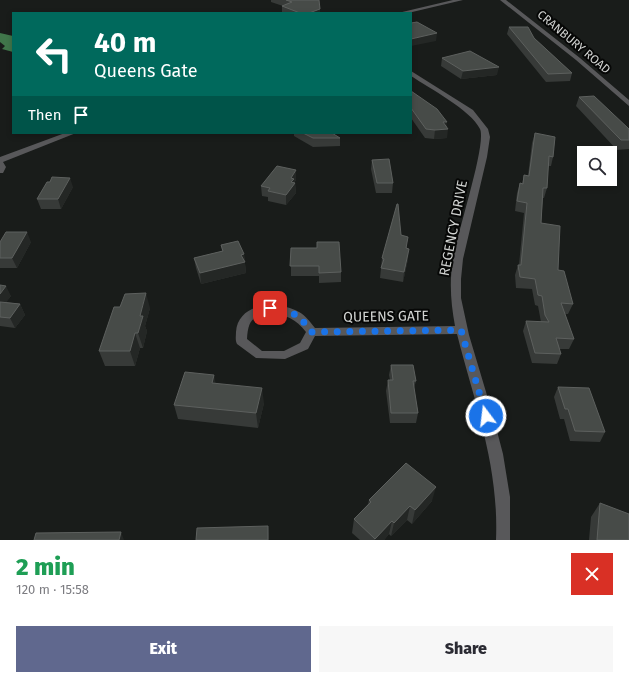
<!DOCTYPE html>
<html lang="en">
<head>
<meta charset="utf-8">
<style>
	body { margin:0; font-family:"Fira Sans",sans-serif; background:#f7f7f7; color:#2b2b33; height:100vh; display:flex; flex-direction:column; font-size:15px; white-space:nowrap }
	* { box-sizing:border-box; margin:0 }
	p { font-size:13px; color:#7c7c81 }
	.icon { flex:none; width:22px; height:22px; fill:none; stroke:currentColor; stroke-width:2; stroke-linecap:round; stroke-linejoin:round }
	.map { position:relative; height:540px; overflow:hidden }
	.drawer { display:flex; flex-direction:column; background:#fff; flex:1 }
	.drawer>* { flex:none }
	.top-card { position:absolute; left:12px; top:12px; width:400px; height:122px; border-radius:0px; box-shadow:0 2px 6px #0003; background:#00695c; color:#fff; overflow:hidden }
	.buttons { position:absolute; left:577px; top:146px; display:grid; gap:8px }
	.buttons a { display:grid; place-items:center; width:40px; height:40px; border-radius:0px; background:#fff; box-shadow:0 2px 6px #0003; font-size:20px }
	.pin { position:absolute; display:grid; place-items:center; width:34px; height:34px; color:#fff; margin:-17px; border-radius:8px; box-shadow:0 2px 6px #0006 }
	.me { position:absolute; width:44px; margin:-22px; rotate:345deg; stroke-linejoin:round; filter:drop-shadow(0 0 3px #0008) }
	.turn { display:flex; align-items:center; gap:14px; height:84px; padding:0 16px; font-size:18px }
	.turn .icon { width:52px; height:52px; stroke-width:2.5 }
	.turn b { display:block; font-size:28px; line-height:34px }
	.then { display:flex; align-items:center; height:38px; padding:0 16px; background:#0003; gap:8px; font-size:15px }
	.round { display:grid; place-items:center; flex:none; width:42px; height:42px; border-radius:0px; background:#f7f7f7 }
	.head { display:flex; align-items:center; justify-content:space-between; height:68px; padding:0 16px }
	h1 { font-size:24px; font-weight:800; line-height:30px; color:#1e9e55 }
	.primary-button { display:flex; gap:8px; margin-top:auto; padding:8px 16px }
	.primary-button a { flex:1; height:46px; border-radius:0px; background:#60688e; color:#fff; font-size:16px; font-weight:800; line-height:46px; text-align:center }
	.primary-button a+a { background:#f7f7f7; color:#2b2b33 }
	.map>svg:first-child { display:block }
	.water { fill:#40764a }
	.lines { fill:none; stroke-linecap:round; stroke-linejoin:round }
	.minor { fill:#58585a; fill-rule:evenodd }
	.wall { fill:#373a38 }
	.shaded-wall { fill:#242725 }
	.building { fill:#474b48; stroke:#5d605e }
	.route { stroke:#1a73e8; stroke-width:7; stroke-dasharray:0 12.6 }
	.labels { text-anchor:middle; stroke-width:4; stroke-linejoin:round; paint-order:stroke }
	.far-street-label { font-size:12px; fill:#d1d3d1; stroke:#060706 }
	.street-label { font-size:14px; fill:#d1d3d1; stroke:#060706 }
</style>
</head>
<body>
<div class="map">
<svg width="629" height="540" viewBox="0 0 629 540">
	<rect width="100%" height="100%" fill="#191c1a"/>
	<!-- water -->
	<path class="water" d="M0 33 13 36V52L2 49 5 46 0 42Z"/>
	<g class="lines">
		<!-- minor -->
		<path class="minor" d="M453 0H463L408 13H398Z
			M500 0H506L580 58 629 100V106L576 60Z
			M411 71 473 110 488 129 490 137 487 157 463 259 461 279V298L469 335 492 412 503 454 510 497V540H496C499 465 475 405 457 334L315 336 308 349 285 359 256 358 237 344C235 340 236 336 236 332 238 302 279 300 299 312 306 316 310 322 315 328L455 326C451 304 449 282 453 260 456 236 487 144 480 129 471 110 429 88 411 76ZM270 312C286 315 296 319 306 332L300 343 284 351H262L247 339C248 321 252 316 270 312Z
			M65 133H76L3 162 6 167 3 173H0V157Z"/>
	</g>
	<!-- wall -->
	<path class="wall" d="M271 0H319L320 13H282V6H283L271 2Z
		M509 27 534 38 572 73 570 81 546 82 507 34Z
		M442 58 497 75 461 79 441 66Z
		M411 91 447 126V138L434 139 425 138 411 118Z
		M579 97 629 129V149L617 150 576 106Z
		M294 133H332L340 138V146L313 147 294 136Z
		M535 133 553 157 551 166H548L547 188 544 198H543L541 223 558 270 573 304 568 314H565L574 339 569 349H559L561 354 557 364 532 363 523 331 526 321 541 322 538 306 535 305 532 289 516 288 515 275 518 265H519L524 213 515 211 517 193 520 183 522 184 524 175 528 176 532 143Z
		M372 160 393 183 392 193H376L371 169Z
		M296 180 294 183H295L296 193 286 205 268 201V197L262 196 261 186Z
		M73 187 61 209H41L37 199Z
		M401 235 407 248 408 259 403 282 380 278 382 258Z
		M0 242H31L17 268H0Z
		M221 245 244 254 246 273 201 284 196 268 194 258 222 251Z
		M291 248 341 272V282L319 283V276H291Z
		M0 285 11 296 6 302 20 304 25 315 15 328 0 326Z
		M150 308 145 326 147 331 143 348H140L135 366H105L99 351Z
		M391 365 416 381 414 388 418 413 416 423H390L386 391 388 380H390L389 375Z
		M558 387 605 432 600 442 570 441 564 419H560L554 397Z
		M264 403 258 428 178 419 174 405Z
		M369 500 432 501 412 524 407 520 391 536 389 534 384 540H360L352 533 354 519 368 504Z
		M600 503 629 540H589L591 517Z"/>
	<!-- shaded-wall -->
	<path class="shaded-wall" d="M320 9V13H309Z
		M437 33 436 41 411 46V39Z
		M499 67 497 75 461 79 463 71Z
		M443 122H447L446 129H448L447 138 434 139 435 130Z
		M296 170V180L294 183H295L296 193 286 205V195L291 178Z
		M70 178 73 187 61 209 58 199Z
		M27 232 31 242 17 268 12 258Z
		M409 249 408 259 403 282 404 272Z
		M244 254 246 273 201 284 200 273Z
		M6 286 11 296 0 310V294Z
		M146 293 150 308 145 326 147 331 143 348 138 333 140 316Z
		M20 304 25 315 15 328 10 318Z
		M135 333 140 348 135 366 130 351Z
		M214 375 217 390 212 383Z
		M262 388 264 403 258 428 256 413Z
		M436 487 432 501 412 524 415 510Z
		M410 506 407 520 391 536 394 523Z
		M392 521 389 534 384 540H375V539Z
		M268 526 269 535V540H268Z
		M121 532 124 540H119Z"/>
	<!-- building -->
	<path class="building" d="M286 0H319L320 9 309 13H300L282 6 292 2Z
		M417 22 437 33 411 39V23Z
		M509 27H528L534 38 572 73 548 74Z
		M470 51 499 67 463 71 442 58Z
		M411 91 437 109 447 122H443L448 129 435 130 426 129 411 108Z
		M594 96 629 129V140H621L579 97Z
		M303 133H332L340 138H313Z
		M535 133 555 137 553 157 549 156 547 188H543L541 223 560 226 558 270 564 271 573 304 561 303 574 339 556 338 561 354 535 353 526 321 549 322 545 315 542 296 538 295 535 279 520 277 518 265H521L527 203 517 201 520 183 523 184 524 175 529 176Z
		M389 159 393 183H377L372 160Z
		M277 166 296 170 291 178 294 179 291 182 295 183 286 195 268 191 270 188 261 186Z
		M52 177 70 178 58 199H37L47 182H50Z
		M397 204H398L401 235 408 237 406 248 409 249 404 272 381 268 384 259 382 258Z
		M6 232H27L12 258H0V242Z
		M238 241 244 254 241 255 245 262 200 273 194 258 223 251 221 245Z
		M317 242H339L341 272 319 273V266H290L291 248H317Z
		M0 285 6 286 0 294Z
		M146 293 140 316H143L138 333H135L130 351H99L114 307H120L125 294Z
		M0 302 20 304 10 318 0 317Z
		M391 365H413L416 381H413L418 413H391L388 380H393Z
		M185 372 214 375 212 383 262 388 256 413 174 405Z
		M558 387 589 388 605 432 575 431 568 409H565Z
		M406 463 436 487 415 510 410 506 394 523 392 521 375 539 354 519 371 502 369 500Z
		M600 503 629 514V540H597Z
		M268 526V540H196L197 528Z
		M121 532 119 540H34L36 533Z"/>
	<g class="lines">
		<!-- route -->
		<path class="route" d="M270 308C294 312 297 313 312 332L461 330 486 416"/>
	</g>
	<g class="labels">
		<!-- far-street labels -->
		<g class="far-street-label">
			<text transform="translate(574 42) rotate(40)" y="4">CRANBURY ROAD</text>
		</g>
		<!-- street labels -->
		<g class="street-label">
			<text transform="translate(453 228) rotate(-79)" y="5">REGENCY DRIVE</text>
			<text transform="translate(386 316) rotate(-1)" y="5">QUEENS GATE</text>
		</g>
	</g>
</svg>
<div class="buttons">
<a><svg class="icon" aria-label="search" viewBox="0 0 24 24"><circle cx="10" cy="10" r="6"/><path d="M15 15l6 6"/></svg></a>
</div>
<div class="pin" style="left:270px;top:308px;background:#d93025"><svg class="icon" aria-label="arrive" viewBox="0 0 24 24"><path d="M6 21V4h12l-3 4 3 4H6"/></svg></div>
<svg class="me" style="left:486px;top:416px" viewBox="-20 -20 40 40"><circle r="17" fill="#1a73e8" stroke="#fff" stroke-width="3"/><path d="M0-11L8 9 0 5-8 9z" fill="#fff"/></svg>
<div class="top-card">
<div class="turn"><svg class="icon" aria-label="left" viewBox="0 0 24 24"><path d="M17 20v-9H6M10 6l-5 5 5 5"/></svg><div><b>40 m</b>Queens Gate</div></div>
<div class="then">Then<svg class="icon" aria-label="arrive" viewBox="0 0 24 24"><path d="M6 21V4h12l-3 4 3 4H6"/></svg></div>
</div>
</div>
<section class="drawer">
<div class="head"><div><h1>2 min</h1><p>120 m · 15:58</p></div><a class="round" style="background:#d93025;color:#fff"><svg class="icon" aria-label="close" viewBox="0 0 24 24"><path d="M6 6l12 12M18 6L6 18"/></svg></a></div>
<div class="primary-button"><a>Exit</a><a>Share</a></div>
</section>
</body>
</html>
